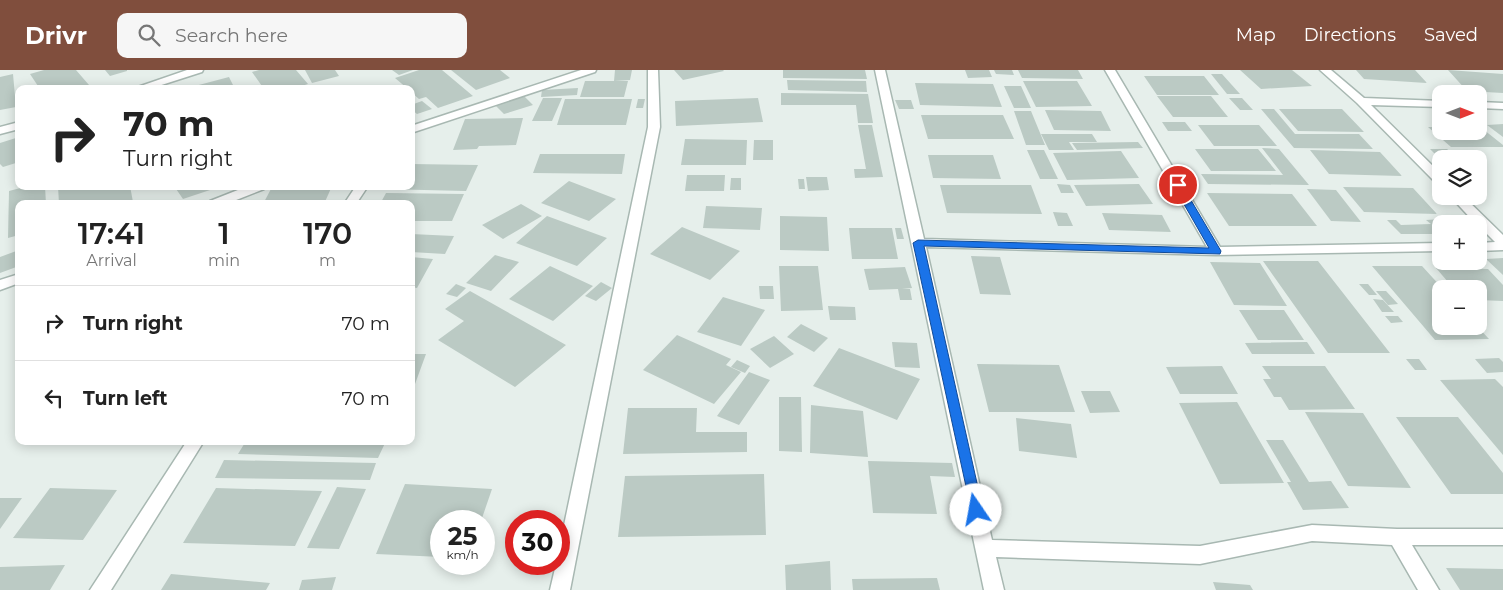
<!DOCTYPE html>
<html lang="en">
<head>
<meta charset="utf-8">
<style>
	body { margin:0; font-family:Montserrat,sans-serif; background:#f6f6f6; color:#222; height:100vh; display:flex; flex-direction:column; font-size:19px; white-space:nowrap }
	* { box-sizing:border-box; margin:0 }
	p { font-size:16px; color:#767676 }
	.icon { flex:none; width:28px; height:28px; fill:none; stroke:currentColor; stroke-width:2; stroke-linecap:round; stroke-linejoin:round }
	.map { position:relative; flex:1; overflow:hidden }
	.side { position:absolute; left:15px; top:130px; width:400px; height:245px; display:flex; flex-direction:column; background:#fff; border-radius:10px; box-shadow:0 2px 12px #0003 }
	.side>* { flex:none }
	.top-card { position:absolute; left:15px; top:15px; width:400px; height:105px; border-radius:10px; box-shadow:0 2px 12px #0003; background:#fff; color:#222; overflow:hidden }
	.needle { width:32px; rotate:90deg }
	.controls { position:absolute; left:1432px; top:15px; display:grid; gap:10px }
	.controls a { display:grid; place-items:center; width:55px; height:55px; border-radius:10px; background:#fff; box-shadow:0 2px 12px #0003; font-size:25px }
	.speed { position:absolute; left:430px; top:440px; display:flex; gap:10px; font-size:25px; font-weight:700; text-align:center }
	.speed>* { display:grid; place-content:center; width:65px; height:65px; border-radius:50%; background:#fff; box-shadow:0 2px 12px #0003; line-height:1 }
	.speed small { font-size:12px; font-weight:400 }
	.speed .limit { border:8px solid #d22; background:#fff; color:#111 }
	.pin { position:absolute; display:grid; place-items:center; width:42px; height:42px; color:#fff; margin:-21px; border:2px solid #fff; border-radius:50%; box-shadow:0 1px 5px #0007 }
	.me { position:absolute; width:55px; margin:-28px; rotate:348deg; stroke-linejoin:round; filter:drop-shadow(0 0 4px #0008) }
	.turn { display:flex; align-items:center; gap:18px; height:105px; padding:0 25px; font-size:22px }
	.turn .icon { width:65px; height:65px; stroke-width:2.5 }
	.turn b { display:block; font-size:35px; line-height:42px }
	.eta { display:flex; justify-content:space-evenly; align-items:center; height:85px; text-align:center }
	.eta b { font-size:30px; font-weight:600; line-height:35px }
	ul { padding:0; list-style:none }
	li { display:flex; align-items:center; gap:15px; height:75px; padding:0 25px; border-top:1px solid #e0e0e0 }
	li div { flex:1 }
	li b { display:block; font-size:19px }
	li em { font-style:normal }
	header { display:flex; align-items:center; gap:30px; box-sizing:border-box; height:70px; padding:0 25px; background:#804e3d; color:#fff }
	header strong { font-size:24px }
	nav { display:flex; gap:28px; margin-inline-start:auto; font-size:18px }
	.search { width:350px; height:45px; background:#f6f6f6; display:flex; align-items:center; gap:12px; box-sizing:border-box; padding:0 18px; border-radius:10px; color:#767676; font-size:19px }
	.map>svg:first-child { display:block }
	.building { fill:#bbcac4 }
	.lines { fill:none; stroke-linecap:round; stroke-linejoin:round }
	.street-casing { stroke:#a8b8b2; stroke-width:3 }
	.street { fill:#fff; fill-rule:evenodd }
	.route { fill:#1a73e8; stroke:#114b97 }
</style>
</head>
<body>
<header>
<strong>Drivr</strong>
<div class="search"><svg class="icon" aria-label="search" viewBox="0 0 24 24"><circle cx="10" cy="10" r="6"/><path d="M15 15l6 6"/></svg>Search here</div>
<nav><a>Map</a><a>Directions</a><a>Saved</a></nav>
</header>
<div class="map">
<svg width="1503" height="520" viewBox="0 0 1503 520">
	<rect width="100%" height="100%" fill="#e6efeb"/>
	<!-- building -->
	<path class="building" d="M44 0H76L89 15 78 19H40L30 4Z
		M105 0H127V1L110 6Z
		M259 0H296L308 14 292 19H264L252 2Z
		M305 0H335L339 6 312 13Z
		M392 0H413L399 5Z
		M419 0H442L473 26 438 38 426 27 419 29 411 22V19H408L395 8Z
		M451 0H500L510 8 476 20Z
		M615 0H632L630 10 614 11Z
		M674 0H723L724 1 683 10Z
		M783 0H865L867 9 783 8Z
		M965 0H989L992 7 968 8Z
		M994 0H1012L1014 5 996 4Z
		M1018 0H1078L1083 9 1022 8Z
		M1240 0H1292L1312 16 1261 19Z
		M1356 0H1415L1427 13 1364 9Z
		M1448 0 1503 4V23L1467 21Z
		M13 4 16 37 0 40V7Z
		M1211 4H1222L1240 24H1227Z
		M1144 6H1204L1219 25H1157Z
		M229 7 235 19H197L195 16Z
		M787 10 866 11 867 22 788 20Z
		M585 11H628L624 27H580Z
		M1023 11H1077L1092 36 1036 37Z
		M915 13 993 14 1002 37 920 35Z
		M1004 16H1021L1031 38H1014Z
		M578 18 577 25 541 27 542 20Z
		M781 23 868 24 873 53H858L856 35H781Z
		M524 26 533 35 504 44 495 35Z
		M1157 26H1211L1228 47H1173Z
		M543 28H562L552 51H532Z
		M758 28 763 52 676 56 675 31Z
		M1229 28H1242L1253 40H1240Z
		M565 29H632L626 55H557Z
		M638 29H645L643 38H636Z
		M895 30H911L914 39H899Z
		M422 31 432 39 417 44 411 39V35Z
		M1261 39H1274L1295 64H1359L1373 79 1294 78Z
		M1279 39H1342L1364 62 1298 61Z
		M1045 40 1101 41 1111 61 1054 60Z
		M1014 41H1031L1045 75H1026Z
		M921 45H1003L1014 69H928Z
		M523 48 516 75 479 76 477 79 453 80 465 49Z
		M1162 52H1185L1192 61H1168Z
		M1503 54V67L1487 55Z
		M858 55H872L883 107 855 108 854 99H866Z
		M1198 55H1259L1277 76H1214Z
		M1479 56 1503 75V77H1451L1428 57H1441V61H1479Z
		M1041 64H1092L1097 72H1069L1074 80H1049Z
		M19 67V92L3 97 0 94V73Z
		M685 69 747 70 746 95H681Z
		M754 70H773V90H753Z
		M1138 72 1143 78 1077 80 1072 73Z
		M1262 78 1279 79 1309 115 1208 114 1201 104 1283 105Z
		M1195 79H1258L1276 101H1211Z
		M1430 79H1447L1453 84H1435Z
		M1027 80H1044L1058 109H1040Z
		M1310 80 1380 82 1402 106 1329 104Z
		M1121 81 1139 108 1067 110 1053 83Z
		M540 84H625L622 104 533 103Z
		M928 85H993L1001 109 933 108Z
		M1436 86H1458L1461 89H1441V91Z
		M411 94 478 95 466 121 382 119 383 116H411Z
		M687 105H725L724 121H685Z
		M806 107H827L829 120 808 121Z
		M731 108H741V120H730Z
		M798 109H804L805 119H799Z
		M569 111 616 129 589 151 541 133Z
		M1057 114 1070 115 1074 123H1061Z
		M1139 114 1153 134 1086 136 1074 115Z
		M940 115H1031L1042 144 947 143Z
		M28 116H45L46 134H19V165L8 168 9 121Z
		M58 116H130L133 132 126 134H59Z
		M174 116H219V117L183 129Z
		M332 116 324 134H263L272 117Z
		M1343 117 1413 118 1437 144 1364 142Z
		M1307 119 1336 120 1361 152 1331 151Z
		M386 123 464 124 452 151H411V134H380Z
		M1207 123 1292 124 1317 156H1229Z
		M521 134 542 146 503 169 482 155Z
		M706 136 762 138 760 160 703 158Z
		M1053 142 1067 143 1073 156H1058Z
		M1102 143 1162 145 1171 162 1109 160Z
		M547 146 607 168 577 196 516 173Z
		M780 146 827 147 829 181 780 180Z
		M1442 149 1446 154H1441V164H1401L1387 150H1396L1401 155 1431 154 1426 150Z
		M682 157 740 181 710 210 650 184Z
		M849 158H892L898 189H852Z
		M895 158H901L904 169H897Z
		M411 164 454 166 445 184 411 182Z
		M19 180V196L0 203V187Z
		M495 185 519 192 491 221 466 213Z
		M971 186 1000 187 1011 225 980 224Z
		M411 187 433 189 417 218 411 217Z
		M1503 188V205L1486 189Z
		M1263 191H1318L1390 283H1328Z
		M1210 192 1260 193 1287 236 1234 235Z
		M550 196 593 216 553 251 509 229Z
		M779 196H818L823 240 781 241Z
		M1372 196H1422L1443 219 1441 256H1477L1489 269 1435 270Z
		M905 197 912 218 902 219H910L912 230H900L898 219 869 220 864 199Z
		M1436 198 1488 199 1503 215V231L1479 230V219H1454Z
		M601 212 612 218 596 231 585 226Z
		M456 214 466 218 457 227 446 224Z
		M1359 214H1368L1377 225H1369Z
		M759 216H773L774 229H760Z
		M470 221 566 275 515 317 438 270 464 251 445 239Z
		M1376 221H1386L1398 234 1388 235Z
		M723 227 765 240 741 276 697 262Z
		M1373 229 1383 230 1394 242H1382Z
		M828 236 855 237 856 250H830Z
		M1239 240H1284L1304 270H1258Z
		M1385 246H1398L1403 252 1391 253Z
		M801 254 828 268 814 282 787 267Z
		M677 265 731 289 726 295 741 302 714 334 643 300Z
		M774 266 794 284 770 298 750 279Z
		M892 272 917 273 920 298 895 297Z
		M1307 272 1315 284H1252L1245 273Z
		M839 278 920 309 897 350 813 316Z
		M411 284H426L411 325Z
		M1499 288 1503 292V302L1487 303 1475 289Z
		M1406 289H1419L1427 300H1415Z
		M737 290 750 296 745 303 731 297Z
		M977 294 1059 295 1075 342H989Z
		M1222 296 1238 324H1180L1166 297Z
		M1262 296H1325L1355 339 1289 340 1281 327H1274L1263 309H1271Z
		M749 302 770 310 739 355 717 346Z
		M1495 309 1503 317V385L1440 310Z
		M1081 321H1110L1120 342 1090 343Z
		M779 327H801L802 382 779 381Z
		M1237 332 1284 413 1220 414 1179 333Z
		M811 335 863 341 868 387 810 383Z
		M628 338H697L696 362H747V382L623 384Z
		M1305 342 1363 343 1411 418 1348 416Z
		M1396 347H1458L1503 403V424H1451Z
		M1016 348 1071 354 1077 388 1019 381Z
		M1266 370H1283L1309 412 1331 411 1349 438 1303 440 1287 412H1291Z
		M246 371H386L378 388 238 384Z
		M224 390 376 393 370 410 215 408Z
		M868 391 952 393 955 407 930 406 937 444 873 443Z
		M764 404 766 465 618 467 625 406Z
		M405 414 492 419 481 451H441V487L376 484Z
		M337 417 366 419 339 479 307 478Z
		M50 418 117 420 83 470 13 468Z
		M216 418 322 421 295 476 183 473Z
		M0 428H22L0 459Z
		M830 491 831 520H786L785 495Z
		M65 495 50 520H0V497Z
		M1446 498 1503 499V520H1460Z
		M171 504 270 513 266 520H161Z
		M336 507 332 520H299L302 510Z
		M937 508 940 520H853L852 509Z
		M1213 512 1250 515 1253 520H1216Z"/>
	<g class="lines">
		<defs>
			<path id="street" d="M187 0H203L202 2 149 19H132Z
				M581 0H596L595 2 411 63V56Z
				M648 0H658L660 57 570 520H550L556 494H559V479L648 57Z
				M875 0H885L924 169 1207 177 1105 0H1115L1220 177 1441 173V181L1216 185 926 177 992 470 1200 476 1312 455 1397 459H1503V475H1412L1439 520H1418L1392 475 1312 471 1200 494 996 487 1004 520H984Z
				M1320 0H1331L1364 28 1441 31V37L1371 35 1441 104V115L1437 114 1357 33Z
				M1479 32 1503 33V39L1479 38Z
				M19 52V59L0 64V57Z
				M248 116H266L264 119 226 134H208L210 131Z
				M356 116H368L356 134H344Z
				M1450 126H1463L1503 165V180L1479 181V173L1495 172 1479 156V154H1476Z
				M19 204V213L0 220V210Z
				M187 371H204L111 520H90Z"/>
		</defs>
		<!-- street casing -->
		<use href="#street" class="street-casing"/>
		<!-- street -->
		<use href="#street" class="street"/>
	</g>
	<!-- route -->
	<path class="route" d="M1174 113H1181L1182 115 1221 181 1220 184 924 176 983 440 981 444 976 446 972 444 913 173 918 170 1209 178 1173 115Z"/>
</svg>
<div class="controls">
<a><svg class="needle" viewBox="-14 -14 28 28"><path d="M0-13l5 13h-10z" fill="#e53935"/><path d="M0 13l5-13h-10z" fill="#767676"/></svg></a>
<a><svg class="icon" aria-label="layers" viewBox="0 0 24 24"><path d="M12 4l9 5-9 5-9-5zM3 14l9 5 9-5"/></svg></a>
<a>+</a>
<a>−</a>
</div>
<div class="speed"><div>25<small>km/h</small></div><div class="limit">30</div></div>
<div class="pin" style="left:1178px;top:115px;background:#d93025"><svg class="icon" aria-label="arrive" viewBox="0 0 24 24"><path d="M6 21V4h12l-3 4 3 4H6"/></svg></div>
<svg class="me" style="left:976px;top:440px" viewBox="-20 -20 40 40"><circle r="19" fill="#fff"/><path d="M0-13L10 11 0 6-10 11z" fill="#1a73e8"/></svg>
<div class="top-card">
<div class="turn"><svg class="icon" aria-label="right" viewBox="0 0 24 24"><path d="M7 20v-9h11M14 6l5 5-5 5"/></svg><div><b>70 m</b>Turn right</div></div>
</div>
<section class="side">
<div class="eta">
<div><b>17:41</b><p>Arrival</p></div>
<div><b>1</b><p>min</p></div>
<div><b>170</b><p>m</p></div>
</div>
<ul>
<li><svg class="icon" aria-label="right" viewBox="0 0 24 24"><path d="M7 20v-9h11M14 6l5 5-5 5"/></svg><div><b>Turn right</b></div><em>70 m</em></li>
<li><svg class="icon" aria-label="left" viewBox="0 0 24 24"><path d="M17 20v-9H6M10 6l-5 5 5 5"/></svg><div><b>Turn left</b></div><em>70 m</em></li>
</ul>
</section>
</div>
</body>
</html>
